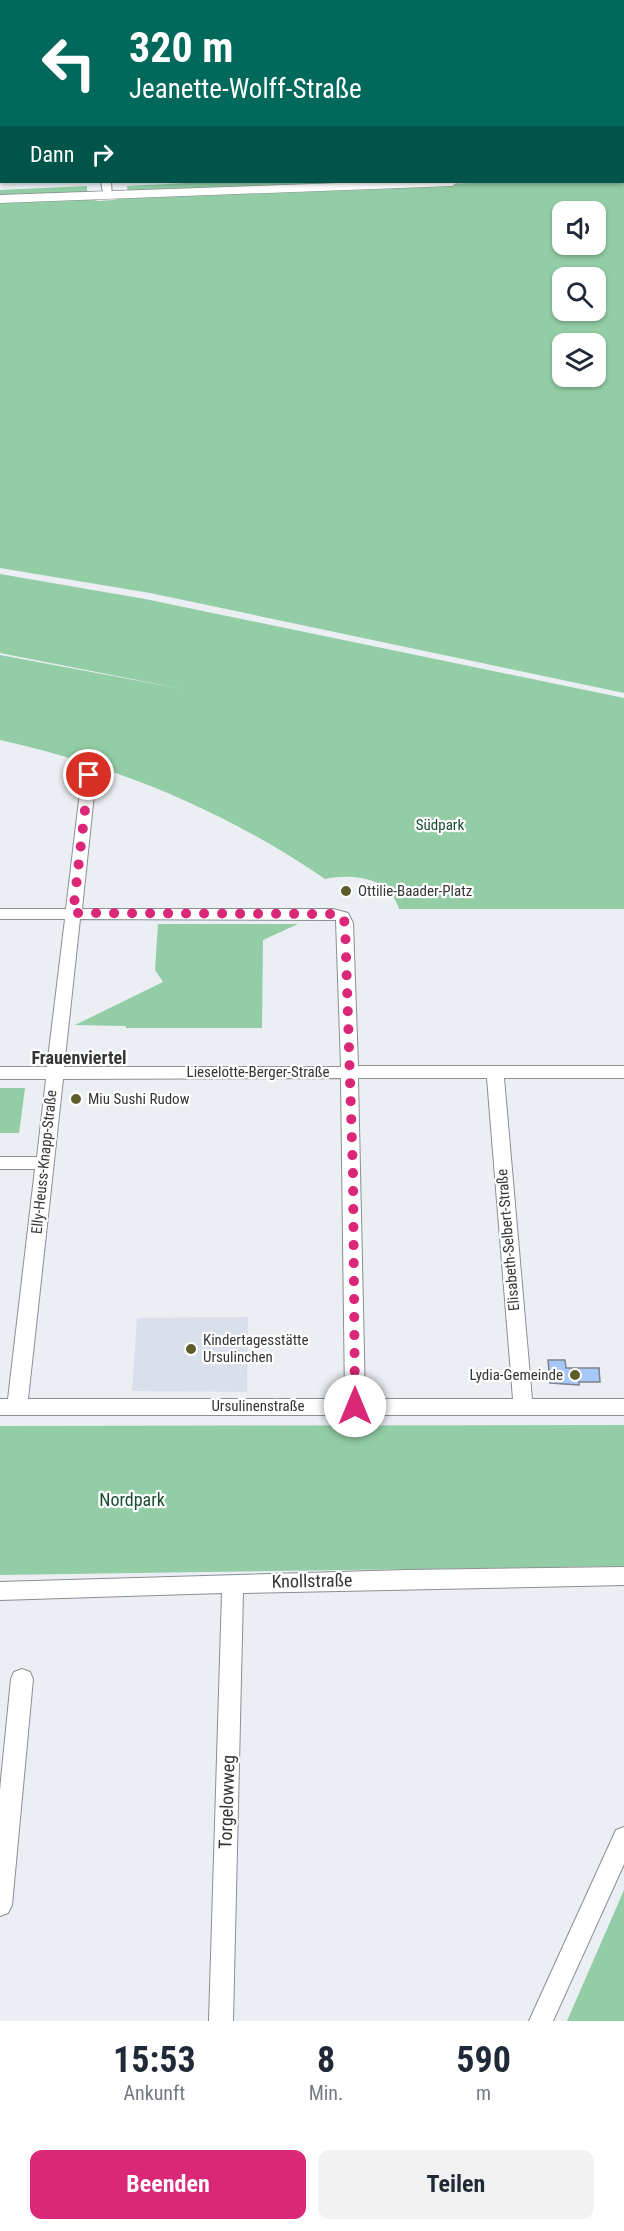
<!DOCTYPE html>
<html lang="de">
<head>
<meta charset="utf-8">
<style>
	body { margin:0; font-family:"Roboto Condensed",sans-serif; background:#f2f2f3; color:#1f2937; height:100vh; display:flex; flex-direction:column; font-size:22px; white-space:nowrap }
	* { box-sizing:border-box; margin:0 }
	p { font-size:20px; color:#747a83 }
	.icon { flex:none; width:33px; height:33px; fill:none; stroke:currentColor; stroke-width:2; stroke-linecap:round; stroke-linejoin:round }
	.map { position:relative; height:2021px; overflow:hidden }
	.side { display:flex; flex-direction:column; background:#fff; flex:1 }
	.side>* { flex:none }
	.hud { position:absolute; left:0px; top:0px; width:624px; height:183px; box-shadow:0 2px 4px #0004; background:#00695c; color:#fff; overflow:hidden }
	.fabs { position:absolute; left:552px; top:201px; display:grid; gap:12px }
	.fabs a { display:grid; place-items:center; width:54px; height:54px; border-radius:12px; background:#fff; box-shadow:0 2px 4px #0004; font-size:30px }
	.pin { position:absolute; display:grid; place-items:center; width:51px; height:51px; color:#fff; margin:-26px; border:3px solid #fff; border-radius:50%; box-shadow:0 2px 6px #0007 }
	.me { position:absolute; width:66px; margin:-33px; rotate:0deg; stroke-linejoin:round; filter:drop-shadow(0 0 4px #0008) }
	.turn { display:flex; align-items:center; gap:21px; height:126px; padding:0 30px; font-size:27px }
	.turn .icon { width:78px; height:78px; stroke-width:2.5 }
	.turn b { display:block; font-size:42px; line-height:51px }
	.then { display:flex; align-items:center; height:57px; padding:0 30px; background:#0003; gap:12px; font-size:22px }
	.eta { display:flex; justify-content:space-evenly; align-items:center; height:102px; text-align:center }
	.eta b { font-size:36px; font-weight:700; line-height:42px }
	.primary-button { display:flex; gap:12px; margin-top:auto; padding:12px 30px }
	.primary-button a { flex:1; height:69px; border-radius:12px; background:#db2777; color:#fff; font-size:24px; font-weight:700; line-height:69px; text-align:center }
	.primary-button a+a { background:#f2f2f3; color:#1f2937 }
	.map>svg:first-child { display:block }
	.built { fill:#dae0eb }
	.green { fill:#92cda5; fill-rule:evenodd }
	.building { fill:#a6c8f9; stroke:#7f8286; stroke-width:1.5 }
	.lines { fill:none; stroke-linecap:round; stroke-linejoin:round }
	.minor-casing { stroke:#8b8e92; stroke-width:2 }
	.tertiary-casing { stroke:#8b8e92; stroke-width:1 }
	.secondary-casing { stroke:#8b8e92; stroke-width:2 }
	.primary-casing { stroke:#8b8e92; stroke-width:1 }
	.minor { fill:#fff; fill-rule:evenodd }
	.tertiary { fill:#fff; fill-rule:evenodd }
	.secondary { fill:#fff; fill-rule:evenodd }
	.primary { fill:#fff; fill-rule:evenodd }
	.route { stroke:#db2777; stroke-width:10; stroke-dasharray:0 18 }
	.poi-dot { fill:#5f5e2b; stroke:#fff; stroke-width:2 }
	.labels { text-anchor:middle; stroke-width:4.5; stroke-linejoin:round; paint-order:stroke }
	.park-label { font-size:15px; fill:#174d2e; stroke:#fff }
	.poi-label { font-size:15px; fill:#343536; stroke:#fff; text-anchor:start }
	.street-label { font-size:15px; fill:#343536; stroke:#fff }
	.quarter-label { font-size:18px; font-weight:bold; fill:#343536; stroke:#fff }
	.near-park-label { font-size:18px; fill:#174d2e; stroke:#fff }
	.near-street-label { font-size:18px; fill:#343536; stroke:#fff }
</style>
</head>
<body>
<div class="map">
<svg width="624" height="2021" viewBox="0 0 624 2021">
	<rect width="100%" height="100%" fill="#ebeef3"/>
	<!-- built -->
	<path class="built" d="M248 1317 247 1392 132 1391 137 1318Z"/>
	<!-- green -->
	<path class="green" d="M208 182H329L330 185 128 193 127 186Z
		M498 182H624V693L150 593 0 568V201L92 199 98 201 113 200 130 196ZM562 212H596V244H562ZM562 278H596V310H562ZM562 344H596V376H562Z
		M87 186V193L0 197V190Z
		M0 574 145 599 624 698V909H399C390 877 353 873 325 879 226 811 117 766 0 740V655L188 690 0 653Z
		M158 924H298L263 940 262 1028H126V1026L75 1025 163 982 155 970Z
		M0 1088H25L19 1133H0Z
		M624 1425V1566L0 1575V1426Z
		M624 1890V2021H567Z"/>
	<!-- building -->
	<path class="building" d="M548 1360H565L566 1368H599L600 1382H579V1385L550 1383Z"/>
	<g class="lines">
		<defs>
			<path id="minor" d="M622 98H624V104H622Z
				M0 122H2V128H0Z
				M101 182H111L112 197H104Z
				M89 771 96 775 82 909H333L348 913 353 923 358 1066H624V1078H504L532 1399H624V1415H0V1399H8L35 1169H0V1157H37L46 1079H0V1067H47L65 919H0V909H66L82 775ZM80 919 336 920 341 1067H64ZM341 1078 345 1399H28L63 1079ZM358 1078H487L513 1399H365Z
				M624 1567V1585L243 1593 233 2021H209L222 1593 0 1600V1582L406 1570Z
				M22 1669 30 1672 33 1679 12 1905 8 1913 0 1916V1790L11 1679 14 1672Z
				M624 1827V1864L553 2021H529L616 1830Z"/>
			<path id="tertiary" d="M622 165H624V173H622Z
				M369 182H458L452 186 0 203V195Z"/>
			<path id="secondary" d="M159 0H171L158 2Z
				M0 33H2V41H0Z"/>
			<path id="primary" d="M275 0H322L323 2H276Z
				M395 0H459L394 2Z"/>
		</defs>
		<!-- minor casing -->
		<use href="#minor" class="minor-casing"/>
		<!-- tertiary casing -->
		<use href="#tertiary" class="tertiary-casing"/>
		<!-- secondary casing -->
		<use href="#secondary" class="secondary-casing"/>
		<!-- primary casing -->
		<use href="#primary" class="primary-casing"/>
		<!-- minor -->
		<use href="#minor" class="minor"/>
		<!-- tertiary -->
		<use href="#tertiary" class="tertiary"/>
		<!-- secondary -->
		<use href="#secondary" class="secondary"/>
		<!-- primary -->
		<use href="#primary" class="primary"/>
	</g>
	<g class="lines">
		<!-- route -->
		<path class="route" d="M89 775 73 913 333 914 342 916 345 923 353 1174 355 1406"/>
	</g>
	<!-- markers -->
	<g class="poi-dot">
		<circle cx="346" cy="891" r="6"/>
		<circle cx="76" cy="1099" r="6"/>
		<circle cx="191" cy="1349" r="6"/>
		<circle cx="575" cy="1375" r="6"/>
	</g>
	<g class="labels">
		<!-- park labels -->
		<g class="park-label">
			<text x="440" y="830">Südpark</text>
		</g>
		<!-- poi labels -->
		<g class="poi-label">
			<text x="358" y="896">Ottilie-Baader-Platz</text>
			<text x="88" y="1104">Miu Sushi Rudow</text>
			<text x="203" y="1345">Kindertagesstätte<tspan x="203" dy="17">Ursulinchen</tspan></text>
			<text x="563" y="1380" text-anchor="end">Lydia-Gemeinde</text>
		</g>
		<!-- street labels -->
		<g class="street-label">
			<text x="258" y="1077">Lieselotte-Berger-Straße</text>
			<text transform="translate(44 1162) rotate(-84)" y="5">Elly-Heuss-Knapp-Straße</text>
			<text transform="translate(508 1240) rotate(-95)" y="5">Elisabeth-Selbert-Straße</text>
			<text x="258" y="1411">Ursulinenstraße</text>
		</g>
		<!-- quarter labels -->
		<g class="quarter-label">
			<text x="79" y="1064">Frauenviertel</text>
		</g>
		<!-- near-park labels -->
		<g class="near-park-label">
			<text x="132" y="1506">Nordpark</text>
		</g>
		<!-- near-street labels -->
		<g class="near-street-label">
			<text transform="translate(312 1581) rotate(-1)" y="6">Knollstraße</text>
			<text transform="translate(227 1802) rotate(-88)" y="6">Torgelowweg</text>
		</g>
	</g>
</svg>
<div class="fabs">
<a><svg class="icon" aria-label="sound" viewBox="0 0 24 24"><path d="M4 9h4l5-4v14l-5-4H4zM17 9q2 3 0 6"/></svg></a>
<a><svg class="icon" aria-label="search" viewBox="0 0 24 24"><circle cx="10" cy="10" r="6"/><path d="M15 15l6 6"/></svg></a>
<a><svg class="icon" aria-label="layers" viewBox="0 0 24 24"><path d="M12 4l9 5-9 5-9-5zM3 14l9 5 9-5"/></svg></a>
</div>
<div class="pin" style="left:89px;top:775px;background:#d93025"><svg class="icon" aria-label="arrive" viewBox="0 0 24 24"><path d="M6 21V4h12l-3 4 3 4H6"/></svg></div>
<svg class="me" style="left:355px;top:1406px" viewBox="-20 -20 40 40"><circle r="19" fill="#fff"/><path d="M0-13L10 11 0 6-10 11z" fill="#db2777"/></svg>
<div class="hud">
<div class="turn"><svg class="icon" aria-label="left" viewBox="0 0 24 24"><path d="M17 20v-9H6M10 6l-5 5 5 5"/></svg><div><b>320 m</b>Jeanette-Wolff-Straße</div></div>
<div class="then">Dann<svg class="icon" aria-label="right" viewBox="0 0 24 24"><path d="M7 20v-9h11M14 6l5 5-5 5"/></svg></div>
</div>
</div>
<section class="side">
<div class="eta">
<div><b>15:53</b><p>Ankunft</p></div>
<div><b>8</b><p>Min.</p></div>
<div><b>590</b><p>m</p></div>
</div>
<div class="primary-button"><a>Beenden</a><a>Teilen</a></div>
</section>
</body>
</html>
